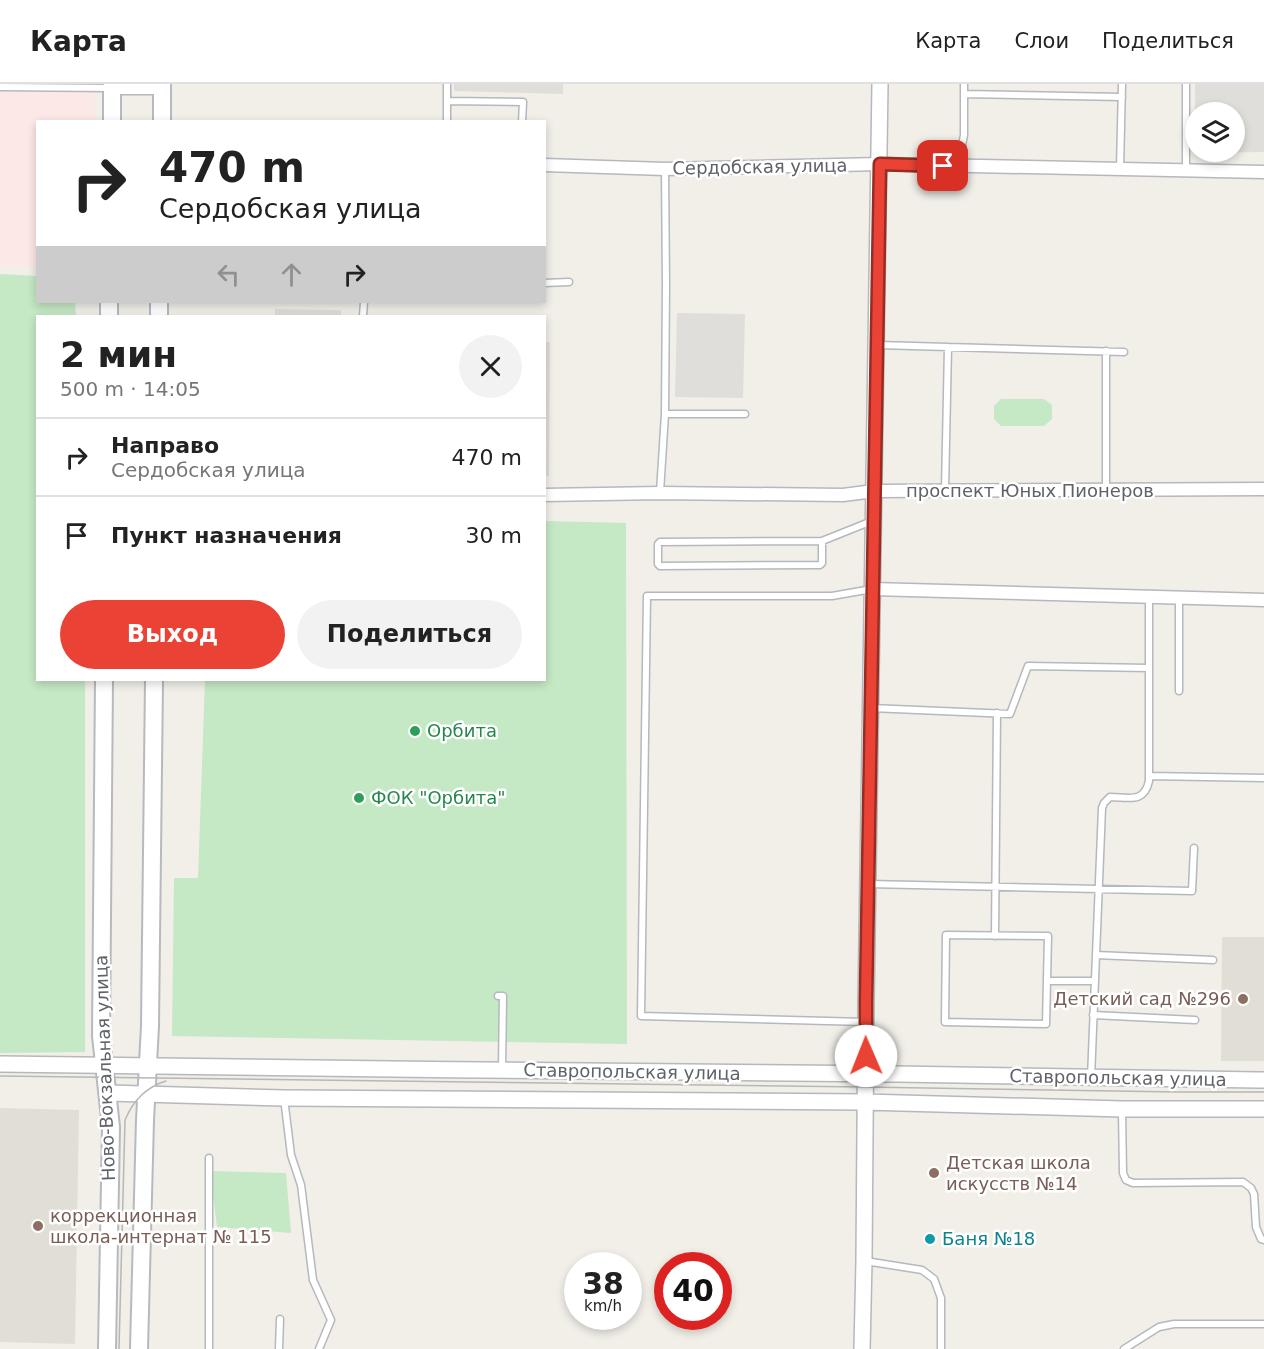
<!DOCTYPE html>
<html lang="ru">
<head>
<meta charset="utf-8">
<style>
	body { margin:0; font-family:"DejaVu Sans",sans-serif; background:#f2f2f2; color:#222; height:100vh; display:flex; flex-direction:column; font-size:22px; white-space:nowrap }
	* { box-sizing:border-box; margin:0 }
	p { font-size:20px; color:#767676 }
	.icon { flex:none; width:33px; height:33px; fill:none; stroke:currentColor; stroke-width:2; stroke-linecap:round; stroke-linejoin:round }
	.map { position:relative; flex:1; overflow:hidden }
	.drawer { position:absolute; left:36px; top:231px; width:510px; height:366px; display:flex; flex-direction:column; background:#fff; border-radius:0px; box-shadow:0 3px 9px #0003 }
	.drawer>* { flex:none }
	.hud { position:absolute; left:36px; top:36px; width:510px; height:183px; border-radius:0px; box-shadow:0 3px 9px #0003; background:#fff; color:#222; overflow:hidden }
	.controls { position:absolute; left:1185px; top:18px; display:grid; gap:12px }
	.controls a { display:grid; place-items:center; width:60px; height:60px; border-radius:50%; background:#fff; box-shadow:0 3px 9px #0003; font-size:30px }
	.speed { position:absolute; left:564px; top:1168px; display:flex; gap:12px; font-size:30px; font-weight:700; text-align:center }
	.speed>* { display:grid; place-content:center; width:78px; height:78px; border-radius:50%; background:#fff; box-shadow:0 3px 9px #0003; line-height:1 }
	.speed small { font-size:15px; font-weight:400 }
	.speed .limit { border:9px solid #d22; background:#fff; color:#111 }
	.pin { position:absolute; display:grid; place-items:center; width:51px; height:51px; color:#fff; margin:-26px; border-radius:12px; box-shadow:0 3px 9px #0006 }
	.me { position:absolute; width:66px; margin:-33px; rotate:359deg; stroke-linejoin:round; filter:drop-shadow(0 0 4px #0008) }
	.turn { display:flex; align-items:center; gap:21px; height:126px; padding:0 24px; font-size:27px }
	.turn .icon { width:78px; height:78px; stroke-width:2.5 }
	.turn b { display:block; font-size:42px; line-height:51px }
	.lanes { display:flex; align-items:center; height:57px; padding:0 24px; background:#0003; justify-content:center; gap:30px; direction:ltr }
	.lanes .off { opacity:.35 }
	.round { display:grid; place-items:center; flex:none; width:63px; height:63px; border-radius:32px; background:#f2f2f2 }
	.headline { display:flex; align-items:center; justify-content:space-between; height:102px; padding:0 24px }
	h1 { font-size:36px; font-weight:700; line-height:45px }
	.button { display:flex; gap:12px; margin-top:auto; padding:12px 24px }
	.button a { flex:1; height:69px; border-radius:36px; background:#ea4335; color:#fff; font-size:24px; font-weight:700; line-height:69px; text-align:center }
	.button a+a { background:#f2f2f2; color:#222 }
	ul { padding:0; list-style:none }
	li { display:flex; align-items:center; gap:18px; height:78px; padding:0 24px; border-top:2px solid #e0e0e0 }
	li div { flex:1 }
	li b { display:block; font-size:22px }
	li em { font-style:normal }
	header { display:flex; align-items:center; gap:36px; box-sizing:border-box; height:84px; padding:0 30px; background:#fff; border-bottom:2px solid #e0e0e0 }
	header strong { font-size:28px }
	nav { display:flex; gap:33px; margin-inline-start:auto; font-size:21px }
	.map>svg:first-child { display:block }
	.industrial { fill:#e0deda; fill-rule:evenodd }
	.education { fill:#e1ded6 }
	.medical { fill:#fce8e6 }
	.green { fill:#c5e8c5 }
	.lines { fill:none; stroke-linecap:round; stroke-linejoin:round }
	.service-casing { stroke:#b5b8bc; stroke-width:9 }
	.minor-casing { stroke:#b5b8bc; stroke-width:15 }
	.tertiary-casing { stroke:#b5b8bc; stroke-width:18 }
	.secondary-casing { stroke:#b6babf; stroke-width:20 }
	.service { stroke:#fff; stroke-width:6 }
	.minor { stroke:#fff; stroke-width:12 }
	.tertiary { stroke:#fff; stroke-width:15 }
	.secondary { stroke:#fff; stroke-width:16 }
	.tram { stroke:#b6b7b8; stroke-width:1.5 }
	.route-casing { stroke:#982c22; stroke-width:15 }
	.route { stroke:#ea4335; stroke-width:10 }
	.leisure-dot { fill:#2e9e5b; stroke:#fff; stroke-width:2 }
	.education-dot { fill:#8d6e63; stroke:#fff; stroke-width:2 }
	.culture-dot { fill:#0f9aa8; stroke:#fff; stroke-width:2 }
	.labels { text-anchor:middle; stroke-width:5; stroke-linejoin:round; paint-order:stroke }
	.street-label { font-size:18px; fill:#5f6368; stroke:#fff }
	.leisure-label { font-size:18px; fill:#27864d; stroke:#fff; text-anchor:start }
	.education-label { font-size:18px; fill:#785e54; stroke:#fff; text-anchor:start }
	.culture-label { font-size:18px; fill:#0d838f; stroke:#fff; text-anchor:start }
</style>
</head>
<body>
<header>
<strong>Карта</strong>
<nav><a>Карта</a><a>Слои</a><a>Поделиться</a></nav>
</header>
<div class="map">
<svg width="1264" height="1265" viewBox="0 0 1264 1265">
	<rect width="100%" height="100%" fill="#f1efe8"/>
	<!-- industrial -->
	<path class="industrial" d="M454 0H563V10L454 7Z
		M1195 0H1264V68L1195 69ZM1196 28H1234V68H1196Z
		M275 225 341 226V232H275Z
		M677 229 745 230 743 314 675 313Z"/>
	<!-- education -->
	<path class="education" d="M544 258H550L549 392H544Z
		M1222 853H1264V977H1221Z
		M0 1024 79 1026 75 1260 0 1258Z"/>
	<!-- medical -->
	<path class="medical" d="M0 0H95V37L38 38 37 183 0 181Z"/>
	<!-- green -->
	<path class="green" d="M0 190 37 192 38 218H75L76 232H38V596H85V968L0 969Z
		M1001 315H1044L1052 321V335L1044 342H1001L994 335V322Z
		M545 437 626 439 627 960 172 952 174 794H198L205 596H544Z
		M210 1087 286 1089 291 1149 217 1143Z"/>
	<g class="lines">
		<defs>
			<path id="service" d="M447 0V17L523 18 522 38
				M0 3 112 4
				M964 10 1122 13
				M447 38V17
				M944 81 962 61 964 51V0
				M1120 85 1122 0
				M1186 86V0
				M544 199 569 198
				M363 232 364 218
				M878 261 1124 268
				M665 330H745
				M945 406 948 263
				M1106 406V267
				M660 408 665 330 666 200 665 85
				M822 457V479L820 481 660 482 658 480V460L660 458 822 457 872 437
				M1179 607V513
				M871 624 1010 630 1028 582 1149 584
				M1149 692 1264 694
				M868 800 1192 807 1194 764
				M946 851 1048 852 1046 940 945 938Z
				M995 852 997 629
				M1096 871 1213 876
				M1047 897H1094
				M498 912H503L502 985
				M1093 931 1195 936
				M865 938 641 932 647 512H832L872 505
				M1091 994 1102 724 1104 719 1110 713C1128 713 1144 720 1149 697V512
				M284 1014 291 1071 301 1101 313 1196 331 1236 319 1265
				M1122 1026 1123 1089 1126 1096 1133 1099 1243 1098 1251 1104 1254 1110 1256 1143 1261 1155 1264 1156
				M209 1074V1265
				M865 1177 922 1186 934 1195 941 1214V1265
				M279 1265 280 1235
				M1124 1265 1159 1243 1174 1240H1264"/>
			<path id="minor" d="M112 4H162
				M544 81 665 85 880 80 1264 88
				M544 411 660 409 843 411 874 407 1264 405
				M872 505 1264 516"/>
			<path id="tertiary" d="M0 980C299 986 597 986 896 990 1018 992 1141 995 1264 996
				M108 1009 284 1014 865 1018 1122 1025H1264
				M862 1265 864 1177 866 919 880 0"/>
			<path id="secondary" d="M112 38V0
				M162 38V0
				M109 232V218
				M159 232V218
				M104 596 101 952 111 1043 107 1265
				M139 1265 145 1036 150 942 154 596"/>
		</defs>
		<!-- service casing -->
		<use href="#service" class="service-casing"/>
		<!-- minor casing -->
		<use href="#minor" class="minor-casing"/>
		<!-- tertiary casing -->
		<use href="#tertiary" class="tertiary-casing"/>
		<!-- secondary casing -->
		<use href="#secondary" class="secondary-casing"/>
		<!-- service -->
		<use href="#service" class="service"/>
		<!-- minor -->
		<use href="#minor" class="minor"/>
		<!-- tertiary -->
		<use href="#tertiary" class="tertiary"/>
		<!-- secondary -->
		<use href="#secondary" class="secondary"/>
		<!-- tram -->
		<path class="tram" d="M0 992 865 1003 1179 1008H1264
			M119 1265 125 1036C133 1017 146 1003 166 997"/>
	</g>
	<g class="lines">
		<defs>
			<path id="route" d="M866 972V919L880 80 943 82"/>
		</defs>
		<!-- route casing -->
		<use href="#route" class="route-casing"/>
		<!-- route -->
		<use href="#route" class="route"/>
	</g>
	<!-- markers -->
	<g class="leisure-dot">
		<circle cx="415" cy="647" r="6"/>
		<circle cx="359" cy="714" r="6"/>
	</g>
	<g class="education-dot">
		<circle cx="1243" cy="915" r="6"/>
		<circle cx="934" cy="1089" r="6"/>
		<circle cx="38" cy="1142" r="6"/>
	</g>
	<circle class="culture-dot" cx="930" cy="1155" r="6"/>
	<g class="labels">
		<!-- street labels -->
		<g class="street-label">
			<text transform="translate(760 83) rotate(-1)" y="6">Сердобская улица</text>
			<text x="1030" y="413">проспект Юных Пионеров</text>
			<text transform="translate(105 984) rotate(-92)" y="6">Ново-Вокзальная улица</text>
			<text transform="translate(632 988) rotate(1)" y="6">Ставропольская улица</text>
			<text transform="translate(1118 994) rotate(1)" y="6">Ставропольская улица</text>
		</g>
		<!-- leisure labels -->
		<g class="leisure-label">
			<text x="427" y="653">Орбита</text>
			<text x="371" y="720">ФОК "Орбита"</text>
		</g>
		<!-- education labels -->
		<g class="education-label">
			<text x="1231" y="921" text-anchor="end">Детский сад №296</text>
			<text x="946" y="1085">Детская школа<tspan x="946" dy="21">искусств №14</tspan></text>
			<text x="50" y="1138">коррекционная<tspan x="50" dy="21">школа-интернат № 115</tspan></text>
		</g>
		<!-- culture labels -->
		<g class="culture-label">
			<text x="942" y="1161">Баня №18</text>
		</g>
	</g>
</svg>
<div class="controls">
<a><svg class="icon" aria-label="layers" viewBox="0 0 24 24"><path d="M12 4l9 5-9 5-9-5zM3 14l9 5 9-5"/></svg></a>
</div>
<div class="speed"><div>38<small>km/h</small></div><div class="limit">40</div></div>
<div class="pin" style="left:943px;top:82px;background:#d93025"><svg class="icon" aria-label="arrive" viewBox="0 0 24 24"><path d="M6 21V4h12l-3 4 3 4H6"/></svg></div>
<svg class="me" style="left:866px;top:972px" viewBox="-20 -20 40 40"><circle r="19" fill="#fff"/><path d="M0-13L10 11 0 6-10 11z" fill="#ea4335"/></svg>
<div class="hud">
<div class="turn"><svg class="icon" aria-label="right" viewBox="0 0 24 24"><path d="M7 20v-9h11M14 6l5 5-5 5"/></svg><div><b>470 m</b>Сердобская улица</div></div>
<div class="lanes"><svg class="icon off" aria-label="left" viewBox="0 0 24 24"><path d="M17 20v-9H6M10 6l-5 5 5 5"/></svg><svg class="icon off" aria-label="ahead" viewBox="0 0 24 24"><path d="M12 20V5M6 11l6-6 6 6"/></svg><svg class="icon" aria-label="right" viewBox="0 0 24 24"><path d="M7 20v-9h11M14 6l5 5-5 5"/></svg></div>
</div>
<section class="drawer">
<div class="headline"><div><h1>2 мин</h1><p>500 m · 14:05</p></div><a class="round"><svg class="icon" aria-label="close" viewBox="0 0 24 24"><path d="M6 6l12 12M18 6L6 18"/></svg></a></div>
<ul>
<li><svg class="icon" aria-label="right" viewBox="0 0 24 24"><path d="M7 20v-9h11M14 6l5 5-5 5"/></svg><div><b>Направо</b><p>Сердобская улица</p></div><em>470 m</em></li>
<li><svg class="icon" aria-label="arrive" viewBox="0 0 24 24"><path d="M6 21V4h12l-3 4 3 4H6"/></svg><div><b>Пункт назначения</b></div><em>30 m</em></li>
</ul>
<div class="button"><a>Выход</a><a>Поделиться</a></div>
</section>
</div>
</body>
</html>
